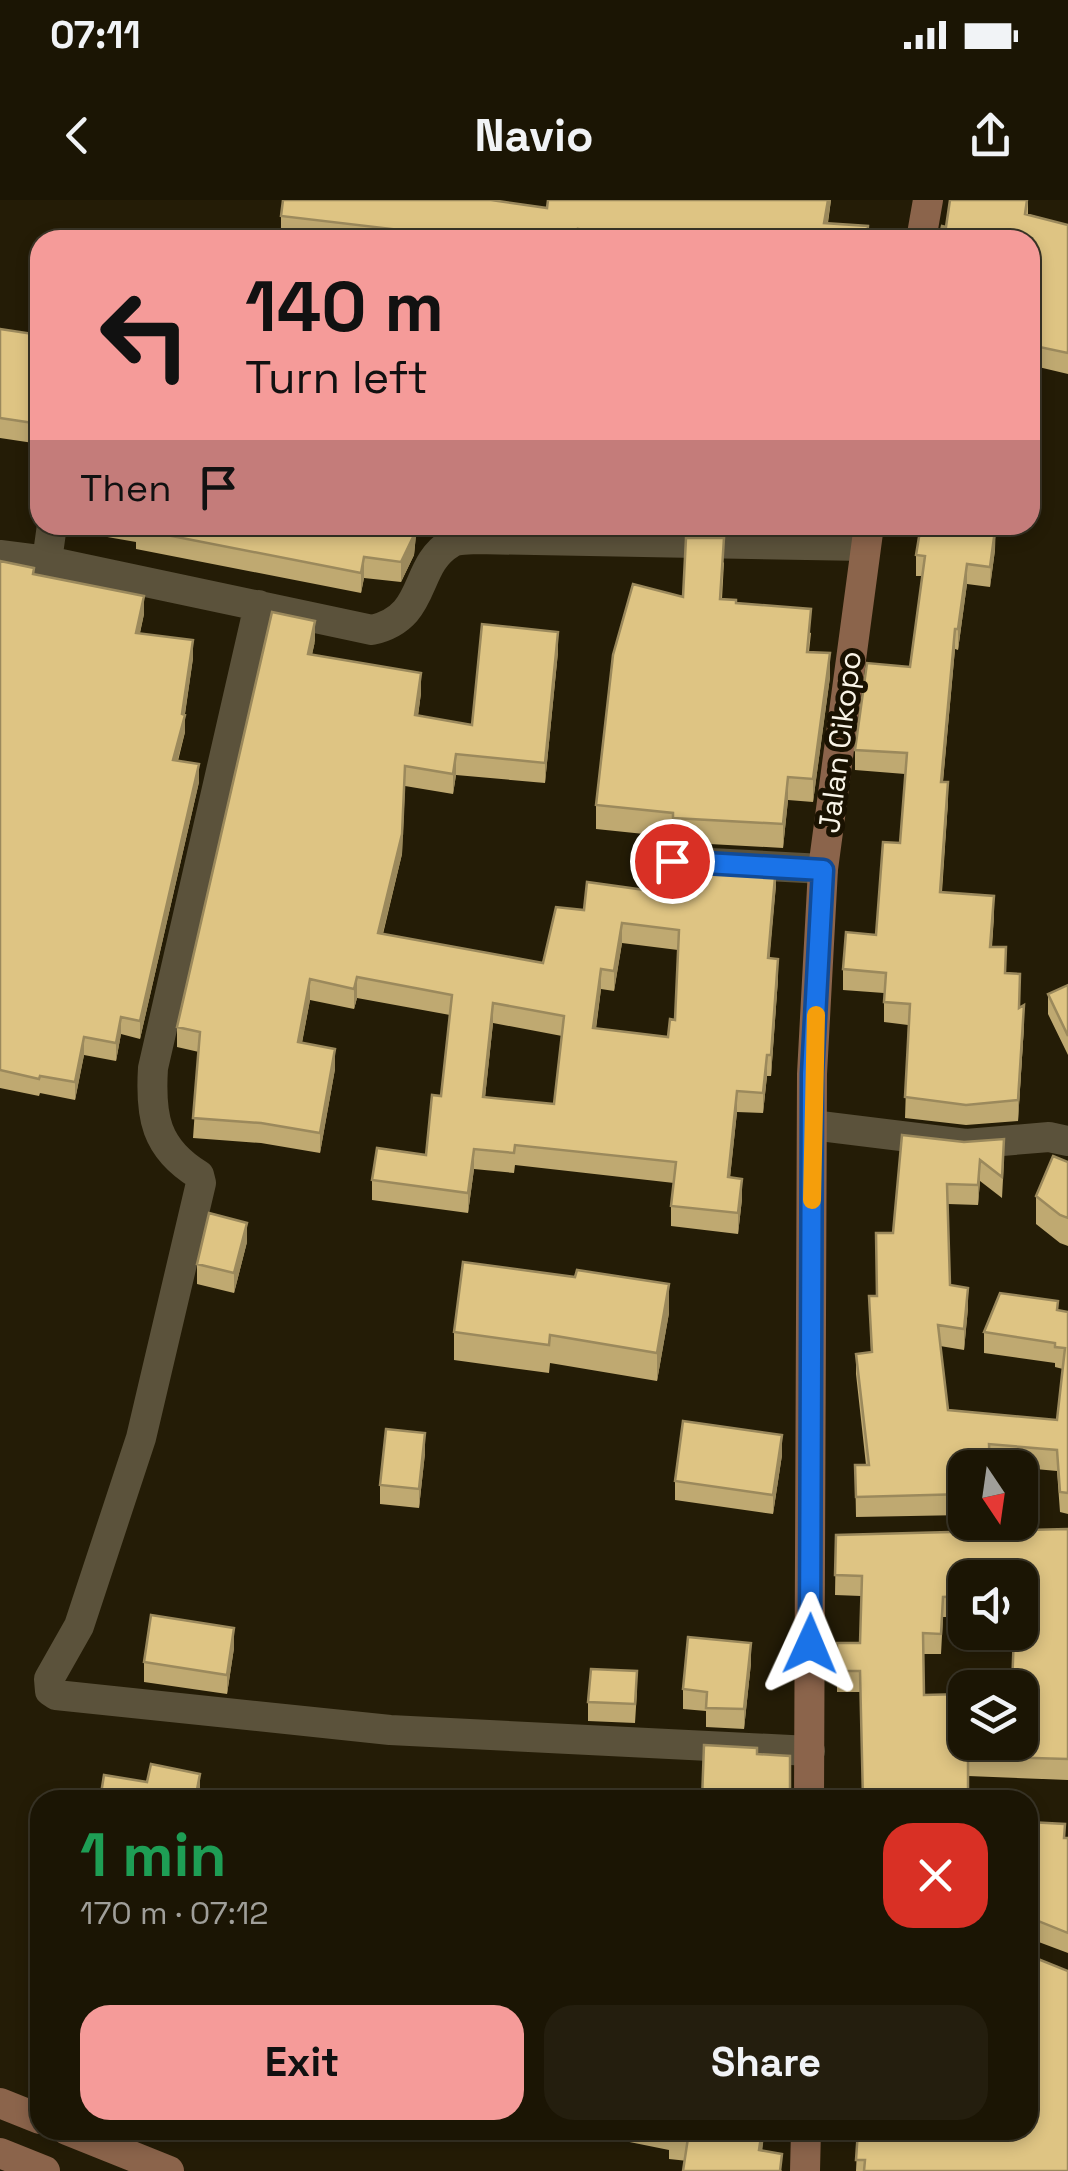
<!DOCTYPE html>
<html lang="en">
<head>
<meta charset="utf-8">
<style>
	body { margin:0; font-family:"Space Grotesk",sans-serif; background:#241e0e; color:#f1f3f6; height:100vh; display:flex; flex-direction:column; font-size:38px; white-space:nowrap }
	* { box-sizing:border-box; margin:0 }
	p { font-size:32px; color:#a09f9a }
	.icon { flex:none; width:55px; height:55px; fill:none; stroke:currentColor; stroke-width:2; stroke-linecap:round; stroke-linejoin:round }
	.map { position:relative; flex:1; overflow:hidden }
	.details { position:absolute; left:30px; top:1590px; width:1008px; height:350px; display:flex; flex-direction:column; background:#1b1504; border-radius:30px; box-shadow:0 5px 15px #0003,0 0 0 2px #393426 }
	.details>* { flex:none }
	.hud { position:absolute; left:30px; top:30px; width:1010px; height:305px; border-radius:30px; box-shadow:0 5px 15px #0003,0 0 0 2px #393426; background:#f59b99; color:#111; overflow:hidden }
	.needle { width:65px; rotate:167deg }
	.fabs { position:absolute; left:948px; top:1250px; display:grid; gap:20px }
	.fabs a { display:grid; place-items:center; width:90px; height:90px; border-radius:20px; background:#1b1504; box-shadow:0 5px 15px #0003,0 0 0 2px #393426; font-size:50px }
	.pin { position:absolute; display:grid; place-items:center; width:85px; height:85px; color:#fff; margin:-42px; border:5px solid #fff; border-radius:50%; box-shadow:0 2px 10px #0007 }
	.me { position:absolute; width:110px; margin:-55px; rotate:1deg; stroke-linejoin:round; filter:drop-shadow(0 0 8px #0008) }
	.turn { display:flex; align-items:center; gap:35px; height:210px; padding:0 50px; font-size:45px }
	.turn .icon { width:130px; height:130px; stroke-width:2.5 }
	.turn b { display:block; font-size:70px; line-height:85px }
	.then { display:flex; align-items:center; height:95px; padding:0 50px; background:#0003; gap:20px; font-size:38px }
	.round { display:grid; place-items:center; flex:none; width:105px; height:105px; border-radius:30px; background:#241e0e }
	.summary { display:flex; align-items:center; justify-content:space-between; height:170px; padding:0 50px }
	h1 { font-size:60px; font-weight:800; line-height:75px; color:#1e9e55 }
	.action { display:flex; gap:20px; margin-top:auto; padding:20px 50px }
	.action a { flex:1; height:115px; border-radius:30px; background:#f59b99; color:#111; font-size:40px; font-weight:800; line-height:115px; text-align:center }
	.action a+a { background:#241e0e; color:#f1f3f6 }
	.status { display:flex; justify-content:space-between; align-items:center; height:70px; padding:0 50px; background:#1b1504; direction:ltr }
	.status svg { height:28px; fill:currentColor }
	header { display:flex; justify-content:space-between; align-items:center; height:130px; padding:0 50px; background:#1b1504; font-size:45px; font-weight:800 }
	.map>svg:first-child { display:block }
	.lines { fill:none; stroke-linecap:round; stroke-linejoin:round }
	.street { stroke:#5b523b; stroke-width:30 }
	.secondary { stroke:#8b644b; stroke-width:30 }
	.wall { fill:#bfa971; fill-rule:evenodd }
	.shaded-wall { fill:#9b895c }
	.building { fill:#dec483; stroke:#9b895c; stroke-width:2.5; fill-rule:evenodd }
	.route-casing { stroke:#114b97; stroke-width:25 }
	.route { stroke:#1a73e8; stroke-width:18 }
	.slow { stroke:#f59e0b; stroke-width:18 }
	.labels { text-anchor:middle; stroke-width:10; stroke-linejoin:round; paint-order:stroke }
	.street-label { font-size:30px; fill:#f9f4e7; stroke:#1a1201 }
</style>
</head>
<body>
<div class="status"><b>07:11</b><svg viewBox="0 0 49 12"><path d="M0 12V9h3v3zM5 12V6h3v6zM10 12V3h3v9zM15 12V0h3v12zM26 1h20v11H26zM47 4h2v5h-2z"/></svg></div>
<header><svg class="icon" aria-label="back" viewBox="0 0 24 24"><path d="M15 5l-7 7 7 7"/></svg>Navio<svg class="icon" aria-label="share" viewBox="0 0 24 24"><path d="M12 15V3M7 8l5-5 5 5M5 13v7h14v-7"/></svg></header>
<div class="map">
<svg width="1068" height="1971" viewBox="0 0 1068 1971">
	<rect width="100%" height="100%" fill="#241c06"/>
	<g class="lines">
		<!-- street -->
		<path class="street" d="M0 355 47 361 372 430C429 417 412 366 451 343 457 339 467 340 475 339L865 346
			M47 361 52 325
			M259 405 153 868C150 916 155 948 199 975L201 983 141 1238 79 1426 49 1479 50 1491 56 1495 390 1530 810 1551
			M672 661 823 669
			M812 925 966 944 1049 937 1068 941"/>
		<!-- secondary -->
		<path class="secondary" d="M921 40 928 0
			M809 1600 812 874 823 669 869 325
			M0 1903 40 1919
			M67 1930 169 1971
			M0 1953 45 1971
			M805 1971 806 1930"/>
	</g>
	<!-- wall -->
	<path class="wall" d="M831 0 828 23 868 40H298L281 38V16Z
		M1028 0V14L1068 25V174L1030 165V40L946 27Z
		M0 129 40 135V244L0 238Z
		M90 325H417L414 355 401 382 364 378 361 393 136 349V342L90 334Z
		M740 325H816L813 326Z
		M995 331V350L990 387 967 384 958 450 955 449 943 582 948 602 942 692 994 716 992 747 1006 774 1020 807 1024 826 1018 921 966 925 905 918 908 825 884 822V793L843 790V769L876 735 900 643 905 574 855 570V550L910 467 922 376H916V355Z
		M0 361 144 414 140 433 193 458 185 514V532L178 561 199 582 140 839 121 834 116 861 84 855 75 900 40 893 39 896 0 888Z
		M724 362 722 399 811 433 809 452 830 477 813 602 788 600 783 648 673 642V637L596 629V605L683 397Z
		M315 441 312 454 421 493 418 516 472 525 558 452 545 583 456 575 453 594 405 586 402 654 383 734 543 763 584 710 674 694 776 685 769 758 778 779 771 876H767L763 913 737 912 730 977 742 999 738 1034 671 1026V1006L674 983 515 965 514 973 474 969 468 1013 372 1000V980L426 955 441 896 450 815 357 798 354 809 310 800 302 843 335 869 320 953 261 943 193 938 199 852 177 847V827ZM622 743 678 750 675 820 668 837 596 829 601 789 614 791ZM493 823 562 836 554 904 485 897Z
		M1068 785V855L1048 814V794Z
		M902 935 1004 960 1002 998 980 981 978 1005 948 1004 950 1085 968 1108 964 1150 940 1146 948 1210 1057 1220 1063 1169 1055 1167V1163L984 1153V1132L1058 1110 1068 1112V1314L1060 1312 1057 1271 990 1265 965 1268V1315L856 1317 855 1265H866L856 1174V1154L871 1152 869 1096H877L893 1033Z
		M1068 962V1046L1060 1043 1036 1024V996Z
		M247 1042 234 1093 197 1084V1064Z
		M669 1113 657 1181 550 1163 549 1173 454 1160V1132Z
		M425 1253 419 1308 380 1304V1285Z
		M782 1255 773 1314 675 1300V1281Z
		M1068 1329V1580L968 1576 860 1492H837V1464L860 1443 861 1396 835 1395 836 1335ZM965 1378H1020V1542L924 1495 923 1454H941L943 1417H965Z
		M234 1448 227 1494 144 1482V1462Z
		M751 1463 744 1529 706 1527V1511L683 1509V1489Z
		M637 1491 635 1523 588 1521V1502Z
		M1028 1622 1068 1638V1753L1028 1738Z
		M570 1930H764L762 1951 782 1971 669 1959V1950Z
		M858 1930 1068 1971H856Z"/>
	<!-- shaded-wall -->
	<path class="shaded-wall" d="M828 0H831L825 40 824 23Z
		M415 325H417L414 355 401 382V362Z
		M992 325H996L995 350 990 387Z
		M364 357V378L361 393V373Z
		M967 364V384L958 450V429Z
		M144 396V414L136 450V433Z
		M315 421V441L308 474V454Z
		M955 429V449L941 602V582Z
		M558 432V452L545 583V563Z
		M193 440V458L184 520 185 515V532L173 577V560L182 514Z
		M830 453V477L813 602V579Z
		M421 473V493L415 536V515Z
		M456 554V575L453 594V574Z
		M199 564V582L140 839V821Z
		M405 566 402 654 378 753V733Z
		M788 577V600L783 648V624Z
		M948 582V602L940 712V692Z
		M776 665V685L768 778V758Z
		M994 696V716L990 767V747Z
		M622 723V743L614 791V771Z
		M778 759V779L771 876V855Z
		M601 769V789L593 849V828Z
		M357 777V798L354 809V789Z
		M310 779V800L298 863V842Z
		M493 803V823L483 917V897Z
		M1024 805V826L1018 921V900Z
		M121 817V834L116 861V843Z
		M84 837V855L75 900V882Z
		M335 849V869L320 953V933Z
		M767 855V876L763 913V893Z
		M737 891V912L728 997V977Z
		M474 949V969L468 1013V993Z
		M980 960V981L978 1005V985Z
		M742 979V999L738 1034V1013Z
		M247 1023V1042L234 1093V1073Z
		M669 1084V1113L657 1181V1153Z
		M968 1088V1108L964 1150V1129Z
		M425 1233V1253L419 1308V1289Z
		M782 1235V1255L773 1314V1295Z
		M234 1428V1448L227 1494V1475Z
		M751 1443V1463L744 1529V1509Z
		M200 1574V1590L198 1600H195Z
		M762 1930H764V1937L759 1971V1950Z"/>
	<!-- building -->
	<path class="building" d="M283 0H491L547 8 548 0H828L824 23 868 26 867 40H637V38L578 29 577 40H407L409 31 281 16Z
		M950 0H1027L1025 14 1068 25V153L1030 145V40H939L942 26 946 27Z
		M0 129 40 135V224L0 218Z
		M137 325H415L414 335 401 362 364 357 361 373 136 329Z
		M921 325H992L991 329 995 330 990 367 967 364 958 429H955L941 582H948L940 692 994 696 990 747H1006L1005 773 1020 774 1019 808 1024 805 1018 900 966 905 905 897 910 804 884 802 886 773 843 769 846 732 876 735 883 642 900 643 907 553 855 550 867 463 910 467 925 356 916 355Z
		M686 338H724L720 399 736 400V403L811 409 807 452 830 453 813 579 788 577 783 624 673 618V613L596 605 613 455 633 384 683 397Z
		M0 361 34 368 33 374 144 396 136 433 193 440 182 514 185 515 173 560 199 564 140 821 121 817 116 843 84 837 75 882 40 876 39 879 0 870Z
		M272 412 315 421 308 454 421 473 415 515 472 525 482 424 558 432 545 563 456 554 453 574 405 566 402 634 378 733 543 763 556 707 584 710 587 682 674 694 679 660 776 665 768 758 778 759 771 855H767L763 893 737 891 728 977 742 979 738 1013 671 1006 676 962 515 945 514 953 474 949 468 993 372 980 377 948 426 955 432 895 441 896 452 795 357 777 354 789 310 779 298 842 335 849 320 933 261 923 193 918 200 832 177 827ZM622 723 679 730 675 820 670 819 668 837 593 828 601 769 614 771ZM493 803 564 816 554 904 483 897Z
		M1068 785V836L1048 794Z
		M902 935 964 942 1004 939 1002 977 980 960 978 985 947 984 950 1085 968 1088 964 1129 938 1125 948 1210 1057 1220 1065 1148 1055 1147V1143L984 1132 1000 1093 1058 1101 1057 1110 1068 1112V1293L1060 1292 1057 1250 989 1244 990 1268H965V1294L856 1297 855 1265H869L856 1154 872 1152 869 1096H877L876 1033H893Z
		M1053 956 1068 962V1018L1060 1015 1036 996Z
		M209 1013 247 1023 234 1073 197 1064Z
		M463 1062 575 1077 577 1070 669 1084 657 1153 550 1135 549 1145 454 1132Z
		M683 1221 782 1235 773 1295 675 1281Z
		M386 1229 425 1233 419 1289 380 1285Z
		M1068 1329V1559L968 1556V1600H863L860 1471H837V1443H860L862 1376 835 1375 836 1335ZM965 1378H1020V1432H1014L1012 1488H1020V1542H965V1494L924 1495 923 1433 941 1434 943 1397 965 1396Z
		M151 1415 234 1428 227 1475 144 1462Z
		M688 1437 751 1443 744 1509 706 1508 707 1492 683 1489Z
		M591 1469 637 1471 635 1504 588 1502Z
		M704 1545 757 1548V1554L790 1556V1600H702Z
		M151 1564 200 1574 195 1600H100L104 1575 147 1582Z
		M1028 1622 1065 1624 1064 1638H1068V1733L1028 1717Z
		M1028 1755 1068 1771V1971H864L865 1960H856L858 1930H1028Z
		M669 1930H762L759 1950 782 1954 780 1971H683L688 1938 669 1935Z"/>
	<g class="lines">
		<defs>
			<path id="route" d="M672 661 823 670 812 874 810 1444"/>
		</defs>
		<!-- route casing -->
		<use href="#route" class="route-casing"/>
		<!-- route -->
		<use href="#route" class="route"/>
		<!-- slow -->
		<path class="slow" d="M812 1000 816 815"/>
	</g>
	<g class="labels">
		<!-- street labels -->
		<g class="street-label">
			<text transform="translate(840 542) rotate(-83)" y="10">Jalan Cikopo</text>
		</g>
	</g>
</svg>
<div class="fabs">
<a><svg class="needle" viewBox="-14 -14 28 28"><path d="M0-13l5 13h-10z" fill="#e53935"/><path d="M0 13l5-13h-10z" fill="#a09f9a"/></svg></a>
<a><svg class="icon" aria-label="sound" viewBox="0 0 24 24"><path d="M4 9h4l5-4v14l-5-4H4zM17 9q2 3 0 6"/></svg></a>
<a><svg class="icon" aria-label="layers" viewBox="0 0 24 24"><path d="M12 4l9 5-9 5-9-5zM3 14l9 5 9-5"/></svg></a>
</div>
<div class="pin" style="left:672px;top:661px;background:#d93025"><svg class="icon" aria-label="arrive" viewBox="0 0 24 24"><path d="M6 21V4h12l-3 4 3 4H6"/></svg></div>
<svg class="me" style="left:810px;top:1444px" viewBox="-20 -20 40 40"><path d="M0-17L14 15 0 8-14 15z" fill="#1a73e8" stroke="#fff" stroke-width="4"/></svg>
<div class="hud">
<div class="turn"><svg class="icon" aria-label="left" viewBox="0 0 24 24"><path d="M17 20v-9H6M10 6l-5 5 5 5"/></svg><div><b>140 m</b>Turn left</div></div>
<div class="then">Then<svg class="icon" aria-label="arrive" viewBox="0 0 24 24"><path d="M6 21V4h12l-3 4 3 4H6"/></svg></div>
</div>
<section class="details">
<div class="summary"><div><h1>1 min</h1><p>170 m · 07:12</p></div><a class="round" style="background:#d93025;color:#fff"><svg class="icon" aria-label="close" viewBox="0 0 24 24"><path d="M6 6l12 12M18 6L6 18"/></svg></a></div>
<div class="action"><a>Exit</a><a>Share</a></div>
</section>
</div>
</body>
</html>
